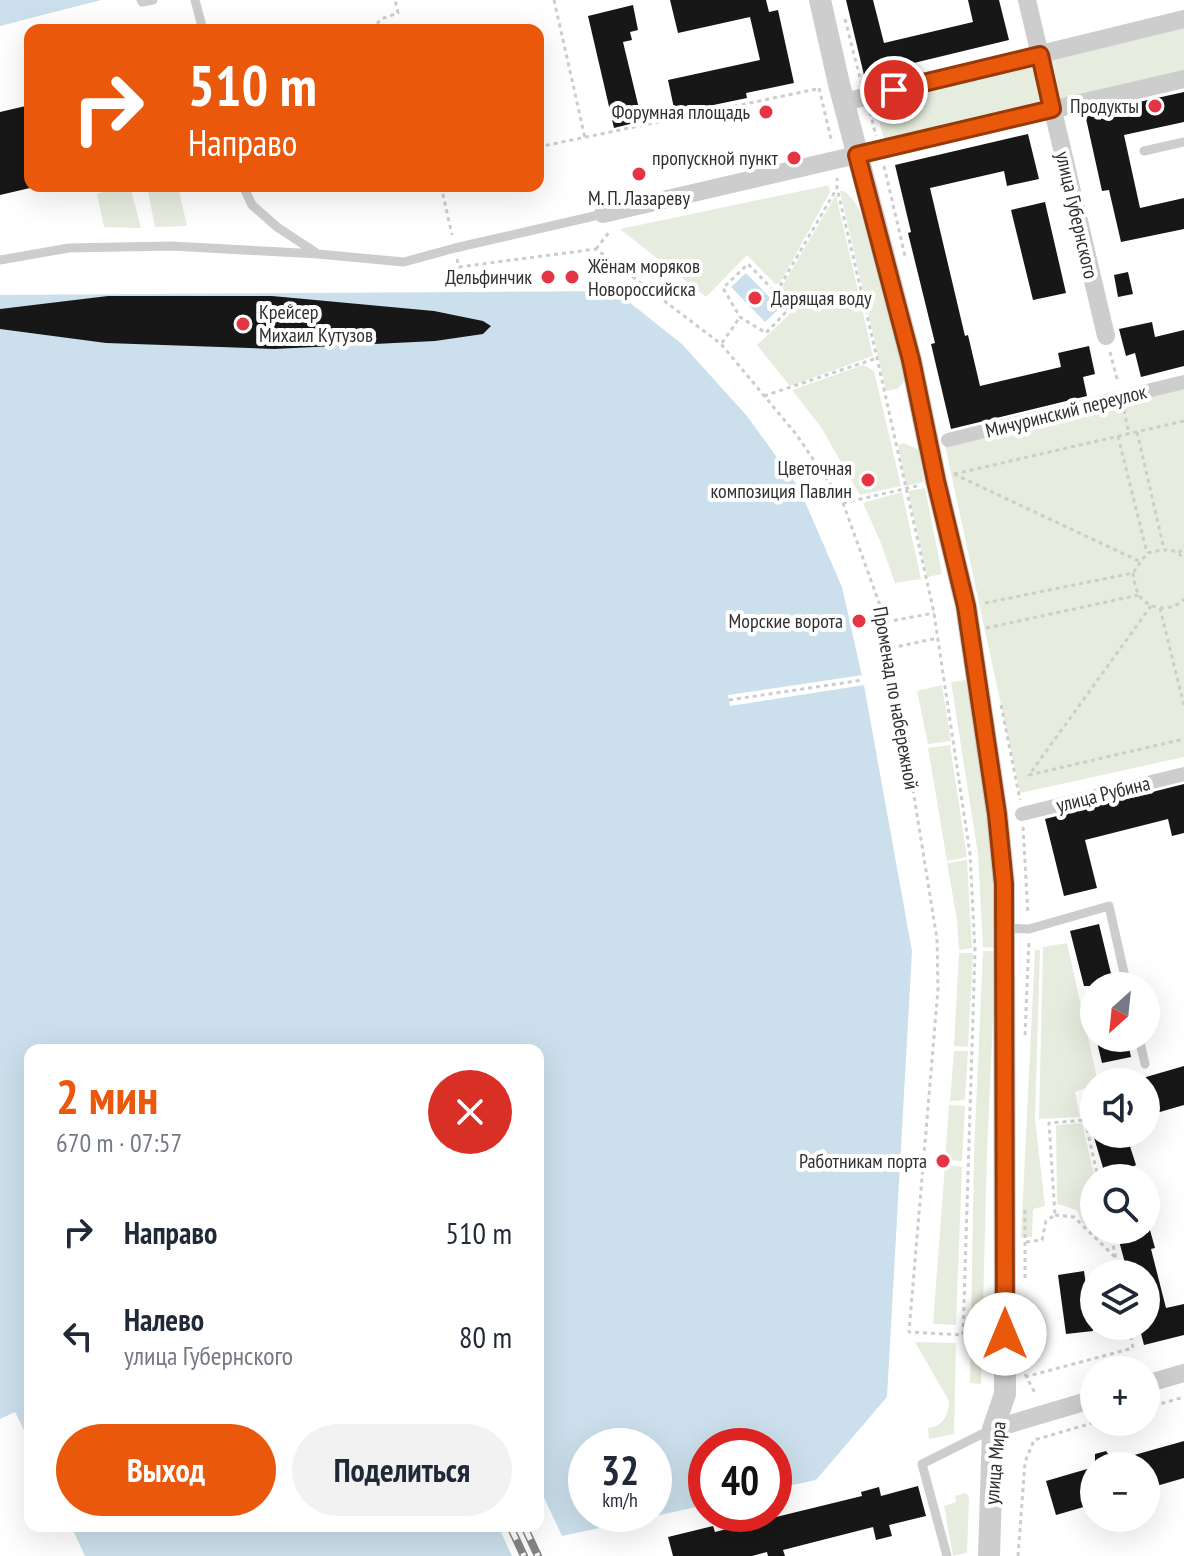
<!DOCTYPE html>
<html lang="ru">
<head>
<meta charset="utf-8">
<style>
	body { margin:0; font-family:"PT Sans Narrow",sans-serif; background:#f2f2f3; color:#1f2937; height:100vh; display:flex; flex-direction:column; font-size:30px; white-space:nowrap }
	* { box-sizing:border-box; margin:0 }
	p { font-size:26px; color:#747a83 }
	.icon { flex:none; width:44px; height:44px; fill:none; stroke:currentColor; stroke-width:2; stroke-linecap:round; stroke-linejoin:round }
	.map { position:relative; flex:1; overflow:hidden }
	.drawer { position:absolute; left:24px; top:1044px; width:520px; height:488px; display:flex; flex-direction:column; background:#fff; border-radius:16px; box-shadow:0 8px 32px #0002 }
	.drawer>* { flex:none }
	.guide { position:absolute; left:24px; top:24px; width:520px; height:168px; border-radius:16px; box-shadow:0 8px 32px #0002; background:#ea580c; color:#fff; overflow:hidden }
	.needle { width:52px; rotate:207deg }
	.tools { position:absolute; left:1080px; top:972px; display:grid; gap:16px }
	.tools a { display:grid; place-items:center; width:80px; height:80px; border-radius:50%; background:#fff; box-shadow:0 8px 32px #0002; font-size:40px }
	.speed { position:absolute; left:568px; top:1428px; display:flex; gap:16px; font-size:40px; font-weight:700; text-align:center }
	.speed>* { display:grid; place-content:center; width:104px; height:104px; border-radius:50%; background:#fff; box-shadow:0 8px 32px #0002; line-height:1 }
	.speed small { font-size:20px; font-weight:400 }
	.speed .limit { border:12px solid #d22; background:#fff; color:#111 }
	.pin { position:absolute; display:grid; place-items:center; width:68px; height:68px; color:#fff; margin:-34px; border:4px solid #fff; border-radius:50%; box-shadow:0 2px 8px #0007 }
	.me { position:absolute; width:88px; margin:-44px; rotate:0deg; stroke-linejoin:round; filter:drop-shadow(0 0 6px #0008) }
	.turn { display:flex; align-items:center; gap:28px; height:168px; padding:0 32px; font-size:36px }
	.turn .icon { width:104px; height:104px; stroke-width:2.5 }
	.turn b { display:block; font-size:56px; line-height:68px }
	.round { display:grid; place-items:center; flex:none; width:84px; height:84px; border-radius:42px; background:#f2f2f3 }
	.head { display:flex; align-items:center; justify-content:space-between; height:136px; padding:0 32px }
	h1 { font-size:48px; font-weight:600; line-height:60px; color:#ea580c }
	.action { display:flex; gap:16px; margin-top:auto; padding:16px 32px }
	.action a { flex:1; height:92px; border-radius:48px; background:#ea580c; color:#fff; font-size:32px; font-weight:600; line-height:92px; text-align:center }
	.action a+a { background:#f2f2f3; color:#1f2937 }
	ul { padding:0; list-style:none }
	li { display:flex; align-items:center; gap:24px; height:104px; padding:0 32px }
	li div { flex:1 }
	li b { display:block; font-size:30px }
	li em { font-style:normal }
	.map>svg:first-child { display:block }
	.green { fill:#e6edde }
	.water { fill:#cbe0ec; fill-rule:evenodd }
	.pier { fill:#fff }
	.building { fill:#171717 }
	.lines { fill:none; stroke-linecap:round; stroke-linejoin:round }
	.path { stroke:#cdcdcd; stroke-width:3; stroke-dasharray:4 4; stroke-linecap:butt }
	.service { stroke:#cdcdcd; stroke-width:9 }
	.pedestrian { stroke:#cdcdcd; stroke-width:14 }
	.minor { stroke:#cdcdcd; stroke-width:18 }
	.tertiary { stroke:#cdcdcd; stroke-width:22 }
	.rail-casing { stroke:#858585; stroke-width:8 }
	.rail { stroke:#fff; stroke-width:5; stroke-dasharray:15; stroke-linecap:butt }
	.route-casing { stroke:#983908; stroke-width:20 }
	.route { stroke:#ea580c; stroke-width:14 }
	.poi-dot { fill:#e53444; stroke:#fff; stroke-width:3 }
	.labels { text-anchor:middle; stroke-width:8; stroke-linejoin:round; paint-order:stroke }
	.poi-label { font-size:20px; fill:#303030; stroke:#fff; text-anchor:end }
	.street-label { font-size:20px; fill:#303030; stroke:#fff }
</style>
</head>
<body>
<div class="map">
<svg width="1184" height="1556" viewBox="0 0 1184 1556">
	<rect width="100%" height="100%" fill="#fff"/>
	<!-- green -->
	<path class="green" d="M1184 26V75L1060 104 1049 58Z
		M1034 65 1042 107 885 142 874 102Z
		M126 186H130L141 228 104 227 97 194Z
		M147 186H178L187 226 155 227Z
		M825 186H829L830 192 780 283 775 284 747 255 706 297 620 229Z
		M840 191H844C854 199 860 209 863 220L906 380 897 389 886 391Z
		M836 195 873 356 790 386 757 345 795 309 780 290Z
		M863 365 874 371 901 486 860 495 821 427 792 390Z
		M1184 387V757L1020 793 945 445Z
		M904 443 919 450 924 482 906 486 898 445Z
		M925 488 942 574 927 577 908 491Z
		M902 492 921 579 895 583 880 541 863 503Z
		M966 680 995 852 996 948 983 947 978 854 951 682Z
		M942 685 951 741 928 744 917 691Z
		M950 745 967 857 947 861 928 748Z
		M967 860 972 948 959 950 957 920 947 863Z
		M1067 943 1098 1082H1094V1085L1075 1092 1080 1117 1039 1119 1043 947Z
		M1035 950H1040L1035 1119 1045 1206 1033 1209 1032 1237H1021Z
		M983 951H996L987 1153 981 1384 970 1383 974 1153Z
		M959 953H973L968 1047 954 1046Z
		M954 1051H968L965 1100 950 1101Z
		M949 1105 965 1106 962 1161 945 1160Z
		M1082 1123 1095 1178 1094 1228 1082 1223 1077 1210 1057 1204 1056 1125Z
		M945 1165 962 1167 956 1325 933 1324Z
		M915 1342 956 1343 954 1434 929 1439 928 1428C943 1427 949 1414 949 1401Z
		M965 1493 968 1495 969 1500 967 1553 953 1556 944 1506 956 1502 955 1496Z"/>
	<!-- water -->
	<path class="water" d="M0 0H101L0 26Z
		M746 273 780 308 765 322 731 287Z
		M615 291 682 344 747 416 799 488 842 587 864 685 912 951 887 1397 816 1480 774 1489V1446H706V1505L562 1536 538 1485V1050H30V1442L15 1412 0 1419V295ZM586 1446H654V1514H586Z
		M71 1526H498L512 1556H85Z"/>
	<!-- pier -->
	<path class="pier" d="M863 675 864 685 730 706 728 695Z"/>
	<!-- building -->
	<path class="building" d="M670 0H766L769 12 778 10 794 83 746 93 747 98 675 113 668 80 760 60 750 17 678 33Z
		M846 0H873L884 43 973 22 968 0H999L1009 40 864 75Z
		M633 5 638 30 630 32 632 40 623 42 642 121 614 128 588 16Z
		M1184 92V122L1124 135 1140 208 1184 198V229L1121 242 1109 190 1102 191 1085 114Z
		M30 105V188L0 195V112Z
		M1028 134 1039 179 1007 186 1004 171 930 188 965 336 968 335 980 386 1061 367 1058 353 1089 346 1095 374 1083 377 1087 396 951 429 931 344 935 343 908 233 911 232 895 165Z
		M1045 202 1066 293 1033 300 1011 210Z
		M1128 272 1133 294 1118 297 1114 275Z
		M108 296H272L434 311 483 321 491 326 483 334 435 341 274 349 106 343 0 329V309Z
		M1152 322 1155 337 1184 330V366L1141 377 1135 353 1126 356 1119 329Z
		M1184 784V833L1172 836 1168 819 1085 840 1097 888 1064 896 1045 819Z
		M1099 924 1114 986H1084L1070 931Z
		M1096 1038H1127L1131 1057 1102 1063Z
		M1184 1066V1105L1146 1116V1077Z
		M1093 1134H1126L1136 1165 1132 1167 1135 1178H1106Z
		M1116 1230H1150L1155 1248 1151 1249 1166 1308 1184 1304V1335L1144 1345 1139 1326H1146V1274H1128Z
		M1084 1271 1087 1292 1094 1291V1310L1090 1311 1093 1331 1066 1334 1058 1275Z
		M1184 1441V1478L1146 1489V1466H1095V1454L1106 1451 1113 1461Z
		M1094 1467V1504L1056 1515 1046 1481Z
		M918 1486 926 1516 889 1525 892 1536 876 1540 873 1527 783 1550 785 1556H768L767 1552 752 1556H673L668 1537 713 1526 715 1532 762 1520 760 1514H775L776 1517 862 1496 861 1492 879 1487 881 1496Z"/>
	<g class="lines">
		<!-- path -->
		<path class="path" d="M554 0 585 138
			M845 19 861 82
			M372 30 381 19 398 13 395 0
			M819 88 832 143
			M870 112 876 136
			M538 147 817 89
			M884 166 905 256
			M441 186 452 235
			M596 249 610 231
			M457 259 459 267 596 249 721 344 796 434 843 503 886 622 937 939 938 989 909 1332 963 1335 975 951 970 854 934 613 877 358 837 188V178
			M776 293 788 310 766 333 740 317 723 288 748 264 776 293 837 188
			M722 343 740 317
			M1110 352 1118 383
			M764 396 877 358
			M1124 410 1129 434
			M1137 432 1164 549
			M1118 436 1147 553
			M954 474 1184 421
			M954 474 1141 562
			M843 503 917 486
			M1179 553 1184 546
			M1133 573C1134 579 1135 587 1138 593 1146 610 1172 613 1184 599
			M985 603 1133 573 1147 553C1161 550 1174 546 1184 559
			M1151 606 1029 775 1184 739
			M1160 608 1184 706
			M886 622 934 613
			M986 628 1139 595
			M891 648 938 638
			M729 700 863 680
			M1001 705 1020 800
			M1023 827 1028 915
			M1025 1035 1029 939
			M1025 1210V1279
			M1055 1215 1074 1217 1116 1258
			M1110 1230 1119 1274
			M1026 1242 1042 1240 1046 1221 1055 1215 1049 1123 1085 1120 1098 1178
			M1025 1374 1035 1393
			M1025 1377 1133 1348 1129 1326
			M1146 1408 1184 1397
			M1018 1556 1025 1462 1034 1440 1096 1422"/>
		<!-- service -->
		<path class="service" d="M141 0 142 2 153 0
			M195 0 203 30
			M1144 151 1184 142
			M243 186 252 205 277 227 315 252
			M0 260 69 248 171 246 318 254 404 262 455 248 603 214
			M1004 928 1029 929 1109 906 1127 986
			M1139 1038 1145 1064
			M947 1556 922 1464 990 1430"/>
		<!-- pedestrian -->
		<path class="pedestrian" d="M948 440 1184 382
			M1022 814 1184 774"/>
		<!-- minor -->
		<path class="minor" d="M1027 0 1106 336
			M844 102 1184 19
			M603 214 1184 79
			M1146 1384 1184 1373
			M993 1429 1094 1399"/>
		<!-- tertiary -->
		<path class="tertiary" d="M820 0 839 84 911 360 936 481 966 606 997 814 1004 884 1005 1394 993 1429 989 1556"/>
		<defs>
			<path id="rail" d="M510 1526 524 1556
				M524 1526 538 1556"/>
		</defs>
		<!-- rail casing -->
		<use href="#rail" class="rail-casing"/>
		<!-- rail -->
		<use href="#rail" class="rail"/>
	</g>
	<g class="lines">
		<defs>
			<path id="route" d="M894 90 1040 55 1052 109 857 155 911 360 936 481 966 606 997 814 1004 884 1005 1334"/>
		</defs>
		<!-- route casing -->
		<use href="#route" class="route-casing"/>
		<!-- route -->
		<use href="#route" class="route"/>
	</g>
	<!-- markers -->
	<g class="poi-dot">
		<circle cx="1155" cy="106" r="8"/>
		<circle cx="766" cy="112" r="8"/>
		<circle cx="794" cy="158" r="8"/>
		<circle cx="639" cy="174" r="8"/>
		<circle cx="548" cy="277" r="8"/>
		<circle cx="572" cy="277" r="8"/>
		<circle cx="755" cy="298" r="8"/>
		<circle cx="243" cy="324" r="8"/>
		<circle cx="868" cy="480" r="8"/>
		<circle cx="859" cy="621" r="8"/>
		<circle cx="943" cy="1161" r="8"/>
	</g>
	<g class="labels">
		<!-- poi labels -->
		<g class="poi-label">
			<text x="1139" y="113">Продукты</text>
			<text x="750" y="119">Форумная площадь</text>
			<text x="778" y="165">пропускной пункт</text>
			<text x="639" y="205" text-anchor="middle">М. П. Лазареву</text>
			<text x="588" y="273" text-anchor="start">Жёнам моряков<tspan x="588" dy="23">Новороссийска</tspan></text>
			<text x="532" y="284">Дельфинчик</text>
			<text x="771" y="305" text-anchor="start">Дарящая воду</text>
			<text x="259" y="319" text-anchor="start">Крейсер<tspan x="259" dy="23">Михаил Кутузов</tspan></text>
			<text x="852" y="475">Цветочная<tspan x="852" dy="23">композиция Павлин</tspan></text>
			<text x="843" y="628">Морские ворота</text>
			<text x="927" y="1168">Работникам порта</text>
		</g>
		<!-- street labels -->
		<g class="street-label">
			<text transform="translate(1077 215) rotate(77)" y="7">улица Губернского</text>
			<text transform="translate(1066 411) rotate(-14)" y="7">Мичуринский переулок</text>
			<text transform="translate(896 698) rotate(80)" y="7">Променад по набережной</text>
			<text transform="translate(1103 794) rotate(-14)" y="7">улица Рубина</text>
			<text transform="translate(995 1463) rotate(-85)" y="7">улица Мира</text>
		</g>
	</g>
</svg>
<div class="tools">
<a><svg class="needle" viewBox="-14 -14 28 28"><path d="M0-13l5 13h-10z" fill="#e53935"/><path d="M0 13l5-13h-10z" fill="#747a83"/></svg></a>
<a><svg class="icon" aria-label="sound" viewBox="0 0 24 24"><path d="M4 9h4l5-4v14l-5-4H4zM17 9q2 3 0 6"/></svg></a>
<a><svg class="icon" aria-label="search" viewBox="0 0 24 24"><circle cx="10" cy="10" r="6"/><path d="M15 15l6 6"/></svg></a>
<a><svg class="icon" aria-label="layers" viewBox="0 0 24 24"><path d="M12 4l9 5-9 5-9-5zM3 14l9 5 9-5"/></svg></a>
<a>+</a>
<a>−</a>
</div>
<div class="speed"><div>32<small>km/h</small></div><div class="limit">40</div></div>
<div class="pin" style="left:894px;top:90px;background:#d93025"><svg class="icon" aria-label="arrive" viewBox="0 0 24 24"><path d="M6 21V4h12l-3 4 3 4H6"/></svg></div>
<svg class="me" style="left:1005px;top:1334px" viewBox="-20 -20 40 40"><circle r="19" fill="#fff"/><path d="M0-13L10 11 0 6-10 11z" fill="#ea580c"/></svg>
<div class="guide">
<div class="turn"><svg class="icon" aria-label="right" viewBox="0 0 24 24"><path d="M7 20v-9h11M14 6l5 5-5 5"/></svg><div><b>510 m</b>Направо</div></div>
</div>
<section class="drawer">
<div class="head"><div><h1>2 мин</h1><p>670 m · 07:57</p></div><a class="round" style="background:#d93025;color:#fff"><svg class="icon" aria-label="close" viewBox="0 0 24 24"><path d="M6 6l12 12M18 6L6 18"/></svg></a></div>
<ul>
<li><svg class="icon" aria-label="right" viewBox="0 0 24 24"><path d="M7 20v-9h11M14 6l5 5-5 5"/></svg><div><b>Направо</b></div><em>510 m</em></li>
<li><svg class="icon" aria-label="left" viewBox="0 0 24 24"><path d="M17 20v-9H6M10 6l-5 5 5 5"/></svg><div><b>Налево</b><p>улица Губернского</p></div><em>80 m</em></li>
</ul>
<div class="action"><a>Выход</a><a>Поделиться</a></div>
</section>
</div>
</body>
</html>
